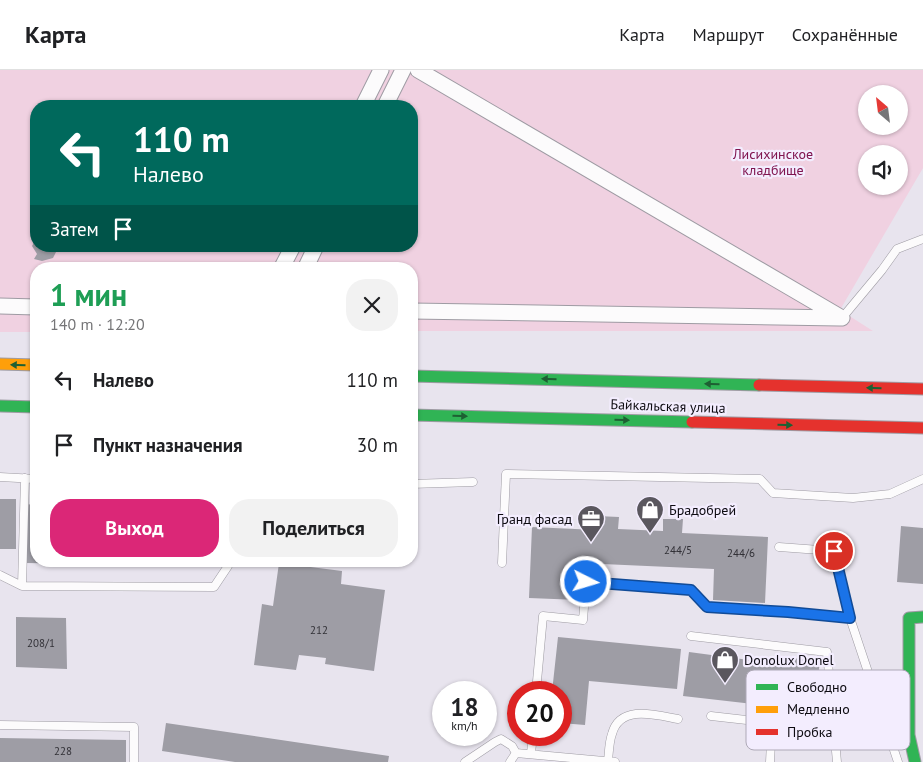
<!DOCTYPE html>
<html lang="ru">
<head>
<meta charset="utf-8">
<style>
	body { margin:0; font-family:"PT Sans",sans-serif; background:#f2f2f2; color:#202124; height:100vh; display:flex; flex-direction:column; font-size:19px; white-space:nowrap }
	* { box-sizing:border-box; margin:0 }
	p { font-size:16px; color:#757577 }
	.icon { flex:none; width:28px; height:28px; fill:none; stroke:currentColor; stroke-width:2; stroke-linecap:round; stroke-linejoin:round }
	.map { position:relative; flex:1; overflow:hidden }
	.sheet { position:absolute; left:30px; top:192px; width:388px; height:305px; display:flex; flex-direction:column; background:#fff; border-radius:20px; box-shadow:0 1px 4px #0004 }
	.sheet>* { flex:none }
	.banner { position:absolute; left:30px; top:30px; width:388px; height:152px; border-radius:20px; box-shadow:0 1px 4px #0004; background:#00695c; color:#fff; overflow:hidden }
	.needle { width:32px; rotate:332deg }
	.tools { position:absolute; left:858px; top:15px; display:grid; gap:10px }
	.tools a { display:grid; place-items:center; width:50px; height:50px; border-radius:50%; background:#fff; box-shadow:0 1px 4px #0004; font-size:25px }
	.speed { position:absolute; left:432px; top:611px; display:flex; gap:10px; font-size:25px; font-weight:700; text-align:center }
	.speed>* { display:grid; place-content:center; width:65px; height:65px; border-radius:50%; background:#fff; box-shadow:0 1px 4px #0004; line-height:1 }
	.speed small { font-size:12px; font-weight:400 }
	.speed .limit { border:8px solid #d22; background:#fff; color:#111 }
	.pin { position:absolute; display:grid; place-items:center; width:42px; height:42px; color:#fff; margin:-21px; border:2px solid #fff; border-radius:50%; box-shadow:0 1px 5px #0007 }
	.me { position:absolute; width:55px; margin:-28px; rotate:95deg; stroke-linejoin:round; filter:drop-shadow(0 0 4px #0008) }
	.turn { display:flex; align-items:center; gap:18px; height:105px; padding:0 20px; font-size:22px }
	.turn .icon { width:65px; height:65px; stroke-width:2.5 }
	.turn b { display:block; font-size:35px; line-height:42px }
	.then { display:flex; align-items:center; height:48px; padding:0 20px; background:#0003; gap:10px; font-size:19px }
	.round { display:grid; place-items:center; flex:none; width:52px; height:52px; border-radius:20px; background:#f2f2f2 }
	.overview { display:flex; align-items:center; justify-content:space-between; height:85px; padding:0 20px }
	h1 { font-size:30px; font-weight:700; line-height:38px; color:#1e9e55 }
	.button { display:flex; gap:10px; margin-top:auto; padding:10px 20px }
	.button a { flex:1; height:58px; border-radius:20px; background:#db2777; color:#fff; font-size:20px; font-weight:700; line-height:58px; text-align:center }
	.button a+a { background:#f2f2f2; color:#202124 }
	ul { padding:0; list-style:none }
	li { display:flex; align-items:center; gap:15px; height:65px; padding:0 20px }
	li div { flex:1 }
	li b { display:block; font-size:19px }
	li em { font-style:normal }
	header { display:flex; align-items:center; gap:30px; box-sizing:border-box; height:70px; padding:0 25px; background:#fff; border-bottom:1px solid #e0e0e0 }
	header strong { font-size:24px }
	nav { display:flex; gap:28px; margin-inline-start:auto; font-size:18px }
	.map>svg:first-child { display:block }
	.green { fill:#f0d1e1; fill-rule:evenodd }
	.building { fill:#9e9da5 }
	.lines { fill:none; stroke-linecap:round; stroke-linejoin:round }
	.lane-casing { stroke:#9e9ba3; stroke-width:9 }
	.street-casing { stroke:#9e9ba3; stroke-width:17 }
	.fast-casing { stroke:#9e9ba3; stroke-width:13 }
	.slow-casing { stroke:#9e9ba3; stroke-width:13 }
	.jam-casing { stroke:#9e9ba3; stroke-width:13 }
	.lane { stroke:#fcfbfc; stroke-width:8 }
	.street { stroke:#fcfbfc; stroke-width:15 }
	.fast { stroke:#30b455; stroke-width:11 }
	.slow { stroke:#ff9f0a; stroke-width:11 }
	.jam { stroke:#e5322d; stroke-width:11 }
	.oneway { fill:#1e6033 }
	.route-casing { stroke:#114b97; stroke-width:12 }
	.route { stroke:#1a73e8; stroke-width:9 }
	.labels { text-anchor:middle; stroke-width:4.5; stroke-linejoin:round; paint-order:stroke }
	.number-label { font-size:11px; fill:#313036 }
	.park-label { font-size:14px; fill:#801550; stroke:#f3edfe }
	.street-label { font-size:14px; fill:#0d0b11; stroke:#f3edfe }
	.poi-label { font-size:14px; fill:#0d0b11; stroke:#f3edfe; text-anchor:start }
	.key { fill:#f3edfe; stroke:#aea9b7; stroke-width:1 }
	.key-label { font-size:14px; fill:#0d0b11 }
</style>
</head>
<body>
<header>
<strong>Карта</strong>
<nav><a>Карта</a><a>Маршрут</a><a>Сохранённые</a></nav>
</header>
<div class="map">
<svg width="923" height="692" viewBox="0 0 923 692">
	<rect width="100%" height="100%" fill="#e8e4ee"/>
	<!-- green -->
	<path class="green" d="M0 0H923V98L840 240 873 261H411V199H36V262H0ZM866 24H899V56H866ZM36 36H411V176H36ZM866 84H899V116H866Z"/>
	<!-- building -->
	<path class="building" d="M36 169V176H59L53 188 42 191 34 189 37 184 32 176Z
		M0 429H16V479H0Z
		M25 434 36 435V491H221V496L25 493Z
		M597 446 619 447 618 459 663 461V449H683L682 463 768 467 765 533 713 530 714 499 580 493 579 530 529 528 532 457 596 460Z
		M901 456 923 458V514L897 512Z
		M279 493 342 501 341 514 385 520 374 601 325 594 326 588 299 585 296 600 254 595 262 534 273 536Z
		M16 547 66 548 67 599 16 597Z
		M558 567 681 579 677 619 589 611 585 655 561 653V622H552Z
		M689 582 794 596 795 588 820 592 809 671 785 667 788 638 683 626Z
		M166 653 389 686 388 692H235L162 681Z
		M0 668 126 670V692H0Z"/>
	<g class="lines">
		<defs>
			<path id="lane" d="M842 248 882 200 897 179 923 169
				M0 407 36 409
				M411 414 473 412
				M779 477 833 481 850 548
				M502 493 506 404 760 409 773 423 853 428 890 424 923 409
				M0 505 22 516 214 517 228 496V491
				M22 516 25 408
				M691 566 827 582 837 692
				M536 622 543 546 583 550 586 512 691 520 707 537 788 542 850 548 898 692
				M711 646 772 653 770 692
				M0 655 134 657V692
				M531 683 533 665
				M608 691C609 682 609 672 612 664 620 634 656 645 678 649
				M465 692 495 672 501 669 512 676 516 683
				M510 692 516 683 615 692"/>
			<path id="street" d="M418 0 842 248
				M363 36 381 0
				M385 36 403 0
				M281 199 293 176
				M305 199 316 176
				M0 236 36 237
				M411 241 840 248"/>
			<path id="fast" d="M411 306 759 315
				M0 336 36 337
				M411 345 692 352
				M915 692 909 665V548L923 547"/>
			<path id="slow" d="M0 294 36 295"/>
			<path id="jam" d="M759 315 923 319
				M692 352 923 358"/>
		</defs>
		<!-- lane casing -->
		<use href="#lane" class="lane-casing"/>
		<!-- street casing -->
		<use href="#street" class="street-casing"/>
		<!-- fast casing -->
		<use href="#fast" class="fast-casing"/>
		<!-- slow casing -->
		<use href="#slow" class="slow-casing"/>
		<!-- jam casing -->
		<use href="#jam" class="jam-casing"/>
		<!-- lane -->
		<use href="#lane" class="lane"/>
		<!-- street -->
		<use href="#street" class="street"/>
		<!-- fast -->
		<use href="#fast" class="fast"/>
		<!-- slow -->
		<use href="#slow" class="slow"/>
		<!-- jam -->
		<use href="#jam" class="jam"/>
	</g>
	<!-- one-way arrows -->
	<defs><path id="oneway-solid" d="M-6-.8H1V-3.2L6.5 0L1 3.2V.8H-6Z" transform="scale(1.25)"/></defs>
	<g class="oneway">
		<use href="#oneway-solid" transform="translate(18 295) rotate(-178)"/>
		<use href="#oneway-solid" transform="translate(549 309) rotate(-179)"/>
		<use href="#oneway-solid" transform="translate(712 314) rotate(-179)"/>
		<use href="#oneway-solid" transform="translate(874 318) rotate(-179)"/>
		<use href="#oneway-solid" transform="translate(460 346) rotate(1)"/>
		<use href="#oneway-solid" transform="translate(622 350) rotate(2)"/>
		<use href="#oneway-solid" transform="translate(785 355) rotate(1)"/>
	</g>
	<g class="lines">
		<defs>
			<path id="route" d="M586 512 691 520 707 537 788 542 850 548 834 481"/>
		</defs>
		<!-- route casing -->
		<use href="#route" class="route-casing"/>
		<!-- route -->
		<use href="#route" class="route"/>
	</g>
	<!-- icons -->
	<defs>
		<symbol id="shop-pin" viewBox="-11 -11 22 30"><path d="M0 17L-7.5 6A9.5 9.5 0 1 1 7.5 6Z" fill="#5a575e" stroke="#f3edfe"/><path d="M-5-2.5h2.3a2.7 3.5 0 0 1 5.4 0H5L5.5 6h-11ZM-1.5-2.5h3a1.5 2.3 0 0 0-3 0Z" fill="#fff"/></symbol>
		<symbol id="office-pin" viewBox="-11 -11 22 30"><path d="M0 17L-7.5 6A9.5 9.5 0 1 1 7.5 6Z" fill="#5a575e" stroke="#f3edfe"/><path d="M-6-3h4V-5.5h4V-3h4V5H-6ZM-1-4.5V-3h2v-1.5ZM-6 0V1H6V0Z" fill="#fff"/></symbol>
	</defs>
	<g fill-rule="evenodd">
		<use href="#shop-pin" x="634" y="424" width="32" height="43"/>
		<use href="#office-pin" x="575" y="433" width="32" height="43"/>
		<use href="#shop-pin" x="709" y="574" width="32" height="43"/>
	</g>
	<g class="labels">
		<!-- number labels -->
		<g class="number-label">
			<text x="678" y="484">244/5</text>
			<text x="741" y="487">244/6</text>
			<text x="319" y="564">212</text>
			<text x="41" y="577">208/1</text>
			<text x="63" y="685">228</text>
		</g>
		<!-- park labels -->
		<g class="park-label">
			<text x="773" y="89">Лисихинское<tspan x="773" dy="16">кладбище</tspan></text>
		</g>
		<!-- street labels -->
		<g class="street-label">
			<text transform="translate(668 336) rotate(2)" y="5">Байкальская улица</text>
		</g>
		<!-- poi labels -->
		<g class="poi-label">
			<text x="669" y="445">Брадобрей</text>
			<text x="572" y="454" text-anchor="end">Гранд фасад</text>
			<text x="744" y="595">Donolux Donel</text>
		</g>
	</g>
	<!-- legend -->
	<rect x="746" y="600" width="164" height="80" rx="8" class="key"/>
	<rect x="756" y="614" width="22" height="6" fill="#30b455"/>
	<rect x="756" y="636" width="22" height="7" fill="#ff9f0a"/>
	<rect x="756" y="659" width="22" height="6" fill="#e5322d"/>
	<g class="key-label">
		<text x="787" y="622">Свободно</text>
		<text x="787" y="644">Медленно</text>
		<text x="787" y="667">Пробка</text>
	</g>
</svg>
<div class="tools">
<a><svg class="needle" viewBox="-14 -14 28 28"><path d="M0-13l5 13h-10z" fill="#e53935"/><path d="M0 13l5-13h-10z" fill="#757577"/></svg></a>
<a><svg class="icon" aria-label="sound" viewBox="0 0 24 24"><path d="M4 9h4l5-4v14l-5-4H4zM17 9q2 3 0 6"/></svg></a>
</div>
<div class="speed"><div>18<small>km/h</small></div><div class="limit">20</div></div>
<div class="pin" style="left:834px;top:481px;background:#d93025"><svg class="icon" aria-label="arrive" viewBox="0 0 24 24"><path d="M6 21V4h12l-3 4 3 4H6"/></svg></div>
<svg class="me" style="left:586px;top:512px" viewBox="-20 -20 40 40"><circle r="17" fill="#1a73e8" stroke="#fff" stroke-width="3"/><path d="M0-11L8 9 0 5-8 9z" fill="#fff"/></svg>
<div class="banner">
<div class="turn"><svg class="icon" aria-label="left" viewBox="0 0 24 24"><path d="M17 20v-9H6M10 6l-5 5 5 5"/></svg><div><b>110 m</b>Налево</div></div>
<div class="then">Затем<svg class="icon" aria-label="arrive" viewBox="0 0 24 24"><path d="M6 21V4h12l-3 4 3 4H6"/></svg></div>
</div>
<section class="sheet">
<div class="overview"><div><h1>1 мин</h1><p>140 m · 12:20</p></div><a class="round"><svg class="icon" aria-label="close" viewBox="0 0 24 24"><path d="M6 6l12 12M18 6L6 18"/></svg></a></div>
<ul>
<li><svg class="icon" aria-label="left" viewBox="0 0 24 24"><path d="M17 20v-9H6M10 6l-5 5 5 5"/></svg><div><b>Налево</b></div><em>110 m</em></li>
<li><svg class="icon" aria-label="arrive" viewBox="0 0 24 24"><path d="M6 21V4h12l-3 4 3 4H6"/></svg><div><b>Пункт назначения</b></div><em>30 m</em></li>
</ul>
<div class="button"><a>Выход</a><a>Поделиться</a></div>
</section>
</div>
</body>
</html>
